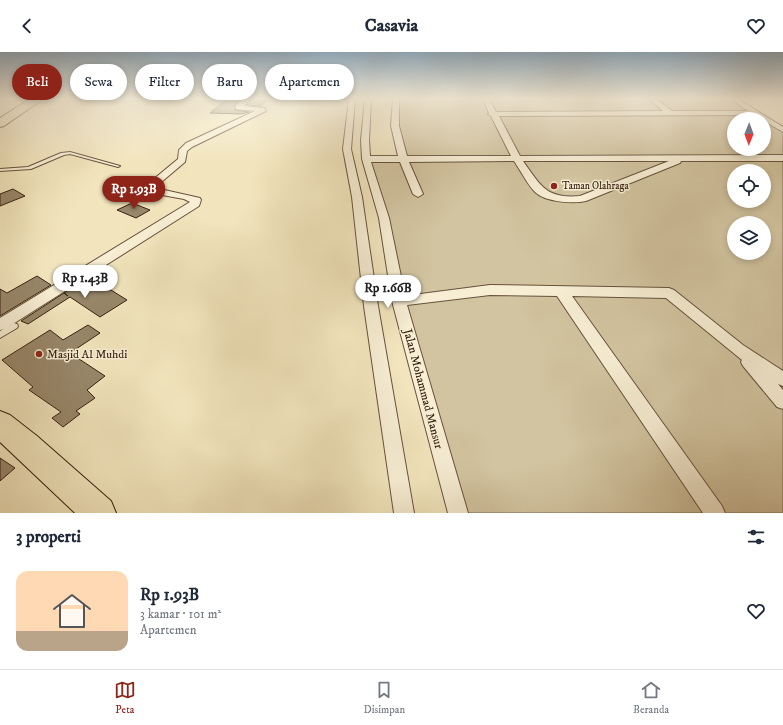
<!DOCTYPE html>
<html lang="id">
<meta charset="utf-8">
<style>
body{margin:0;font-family:"IM FELL DW Pica",serif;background:#f6f6f7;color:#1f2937;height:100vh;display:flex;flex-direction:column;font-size:15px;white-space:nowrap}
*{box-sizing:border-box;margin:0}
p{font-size:13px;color:#747a83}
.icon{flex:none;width:22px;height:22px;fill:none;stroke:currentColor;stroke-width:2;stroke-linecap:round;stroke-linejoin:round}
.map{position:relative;height:461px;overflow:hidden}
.side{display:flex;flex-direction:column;background:#fff;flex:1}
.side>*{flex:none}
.banner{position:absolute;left:12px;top:12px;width:400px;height:36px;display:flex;gap:8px}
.needle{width:26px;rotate:181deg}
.controls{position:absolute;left:727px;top:60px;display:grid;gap:8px}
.controls a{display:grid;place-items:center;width:44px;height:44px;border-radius:50%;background:#fff;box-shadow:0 2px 6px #0003;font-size:20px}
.price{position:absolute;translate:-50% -34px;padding:0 9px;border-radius:14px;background:#fff;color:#222;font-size:13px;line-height:26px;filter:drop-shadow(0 1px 2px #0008)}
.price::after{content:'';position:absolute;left:50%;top:24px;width:12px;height:9px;margin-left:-6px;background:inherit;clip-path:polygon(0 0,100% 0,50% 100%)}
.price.active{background:#8f2418;color:#fff}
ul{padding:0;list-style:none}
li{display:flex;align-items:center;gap:12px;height:100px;padding:0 16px}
li span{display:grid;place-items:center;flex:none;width:112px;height:80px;border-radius:12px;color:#555}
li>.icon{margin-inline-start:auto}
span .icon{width:48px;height:48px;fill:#fffc;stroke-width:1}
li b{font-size:17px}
h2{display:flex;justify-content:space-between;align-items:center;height:48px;padding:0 16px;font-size:17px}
.pill{padding:0 14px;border-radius:18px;background:#fff;box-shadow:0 2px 6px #0003;font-size:14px;line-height:36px}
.pill.active{background:#8f2418;color:#fff}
header{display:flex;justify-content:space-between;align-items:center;height:52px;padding:0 16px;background:#fff;font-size:18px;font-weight:700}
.dock{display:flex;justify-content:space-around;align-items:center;height:56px;border-top:1px solid #e0e1e3;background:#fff;font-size:11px;color:#747a83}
.dock a{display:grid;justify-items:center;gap:2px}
.dock .active{color:#8f2418}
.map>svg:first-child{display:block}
.green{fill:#d2c4a0;stroke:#847258;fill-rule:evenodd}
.building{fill:#98876a;stroke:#372111}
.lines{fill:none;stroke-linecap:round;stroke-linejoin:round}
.service-casing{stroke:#66523c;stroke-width:2}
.minor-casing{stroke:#66523c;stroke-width:2}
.primary-casing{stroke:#372111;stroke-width:2}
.service{fill:#f7eed4;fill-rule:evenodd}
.minor{fill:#f7eed4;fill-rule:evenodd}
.primary{fill:#f2e5bd;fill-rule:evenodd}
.poi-dot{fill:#8f2418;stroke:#f7eed4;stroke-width:1.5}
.labels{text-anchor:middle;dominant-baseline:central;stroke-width:3;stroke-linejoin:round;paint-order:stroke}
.far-poi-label{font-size:10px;fill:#372111;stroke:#f7eed4;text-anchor:start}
.poi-label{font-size:12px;fill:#372111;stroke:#f7eed4;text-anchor:start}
.street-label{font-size:12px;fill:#372111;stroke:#f7eed4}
</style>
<header><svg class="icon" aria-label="back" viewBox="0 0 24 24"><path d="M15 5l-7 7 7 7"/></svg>Casavia<svg class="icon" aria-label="heart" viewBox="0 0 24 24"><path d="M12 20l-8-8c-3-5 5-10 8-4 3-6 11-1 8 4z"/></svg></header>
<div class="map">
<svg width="783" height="461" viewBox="0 0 783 461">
<rect width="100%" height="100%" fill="#f2e5bd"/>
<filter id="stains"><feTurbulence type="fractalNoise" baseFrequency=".005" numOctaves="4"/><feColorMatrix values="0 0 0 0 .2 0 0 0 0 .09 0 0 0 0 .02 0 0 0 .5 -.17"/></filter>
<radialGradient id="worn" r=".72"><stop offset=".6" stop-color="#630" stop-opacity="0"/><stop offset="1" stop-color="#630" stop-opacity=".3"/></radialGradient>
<path class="green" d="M395 47H733L783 77V461H455L366 107H403L394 68ZM734 67H764V97H734ZM734 119H764V149H734ZM734 171H764V201H734Z"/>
<path class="building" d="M227 47H242L235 52V58L249 60 241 62 210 61Z
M252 47H251H268L261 54 247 53Z
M13 137 25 144 0 154V142Z
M132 151 150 158 136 166 117 158Z
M37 224 51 233 0 264V237L7 241Z
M90 225 127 248 100 265 70 245 28 272 21 269 64 241 68 244 64 241Z
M88 273 100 281 70 301 105 324 87 338 95 346 76 359 80 362 63 375 52 366 61 360 29 338 33 335 2 308 50 278 63 288Z
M0 406 15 416 0 429Z"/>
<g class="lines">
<g class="service-casing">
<path id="service" d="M70 100 120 114 118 115 70 102 64 103 31 117 0 119V117L28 115 61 101Z
M14 271 17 272 18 274 17 276 0 286V279Z"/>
</g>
<g class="minor-casing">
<path id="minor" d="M244 47H250L244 54 265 56 266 59 192 95 187 99 185 110 159 132 160 137 200 146 201 148 199 154 5 277 0 278V266L190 150 184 147 151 141 149 131 178 107 179 98 186 91 255 59 236 57V53Z
M349 47H355L351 97 362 145 378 254 414 461H394L364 254 352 145 343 97Z
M365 47H371L369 88 370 104H398L391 74 393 47H399V74L407 104H511L491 64 488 62 489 61 483 47H489L496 60 663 59 649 47H656L672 59H748L731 47H738L783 75V80L764 69V67H760L755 63 499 64 520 104 783 103V109H681L680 111 586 149C573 152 545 150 535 140 527 132 521 119 514 109L409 110 423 142 418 145 413 142 400 110H371L389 166 405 244 490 233 669 236 674 238 743 293 783 319V334L778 332 783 338V357L777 355 743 314 741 310 742 308 666 246 572 244 722 454 725 461H703L557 244 490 243 407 253 468 461H448L392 249 379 166 362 107 361 88ZM523 109H669L580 144C546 147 541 134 523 109Z"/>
</g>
<g class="primary-casing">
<path id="primary" d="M30 47H43L4 74 0 75V66Z
M0 359 10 363 37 384 111 449 116 461H75L0 390Z"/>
</g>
<use href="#service" class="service"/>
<use href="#minor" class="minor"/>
<use href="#primary" class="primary"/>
</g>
<linearGradient id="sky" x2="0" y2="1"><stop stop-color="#92adc0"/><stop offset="0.42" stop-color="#f9f3e1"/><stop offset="1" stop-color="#f9f3e1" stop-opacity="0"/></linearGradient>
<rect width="783" height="111" fill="url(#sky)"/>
<g class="poi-dot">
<circle cx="554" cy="134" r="4"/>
<circle cx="39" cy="302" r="4"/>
</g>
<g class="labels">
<g class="far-poi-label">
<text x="562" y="134">Taman Olahraga</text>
</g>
<g class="poi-label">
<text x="47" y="302">Masjid Al Muhdi</text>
</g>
<g class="street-label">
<text transform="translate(423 337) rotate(75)">Jalan Mohammad Mansur</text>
</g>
</g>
<rect width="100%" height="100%" filter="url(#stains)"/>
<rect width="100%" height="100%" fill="url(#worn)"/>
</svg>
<div class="controls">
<a><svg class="needle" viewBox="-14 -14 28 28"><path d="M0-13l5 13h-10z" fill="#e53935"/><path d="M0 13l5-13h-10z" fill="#747a83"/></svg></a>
<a><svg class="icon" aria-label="locate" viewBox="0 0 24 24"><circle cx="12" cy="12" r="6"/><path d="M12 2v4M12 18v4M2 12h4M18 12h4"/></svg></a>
<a><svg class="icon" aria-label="layers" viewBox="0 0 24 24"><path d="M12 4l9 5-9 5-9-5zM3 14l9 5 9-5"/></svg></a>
</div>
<b class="price active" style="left:134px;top:158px">Rp 1.93B</b>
<b class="price" style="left:85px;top:247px">Rp 1.43B</b>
<b class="price" style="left:388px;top:257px">Rp 1.66B</b>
<div class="banner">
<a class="pill active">Beli</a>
<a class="pill">Sewa</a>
<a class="pill">Filter</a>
<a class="pill">Baru</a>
<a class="pill">Apartemen</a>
</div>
</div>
<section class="side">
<h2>3 properti<svg class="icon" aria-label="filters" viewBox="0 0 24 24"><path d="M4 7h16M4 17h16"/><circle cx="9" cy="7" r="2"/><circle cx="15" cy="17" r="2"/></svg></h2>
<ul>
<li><span style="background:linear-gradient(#ffd9b3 75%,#b9a48a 0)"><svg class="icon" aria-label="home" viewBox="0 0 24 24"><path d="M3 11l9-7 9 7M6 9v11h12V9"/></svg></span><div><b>Rp 1.93B</b><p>3 kamar · 101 m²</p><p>Apartemen</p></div><svg class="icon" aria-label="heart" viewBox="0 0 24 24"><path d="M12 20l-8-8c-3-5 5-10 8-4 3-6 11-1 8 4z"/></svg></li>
</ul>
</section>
<nav class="dock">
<a class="active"><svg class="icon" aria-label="map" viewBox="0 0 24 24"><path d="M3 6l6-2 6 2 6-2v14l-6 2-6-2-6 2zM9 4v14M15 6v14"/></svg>Peta</a>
<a><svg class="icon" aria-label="saved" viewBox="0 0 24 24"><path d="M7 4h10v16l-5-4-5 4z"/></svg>Disimpan</a>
<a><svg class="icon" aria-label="home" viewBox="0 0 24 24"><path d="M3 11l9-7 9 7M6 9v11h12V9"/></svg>Beranda</a>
</nav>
